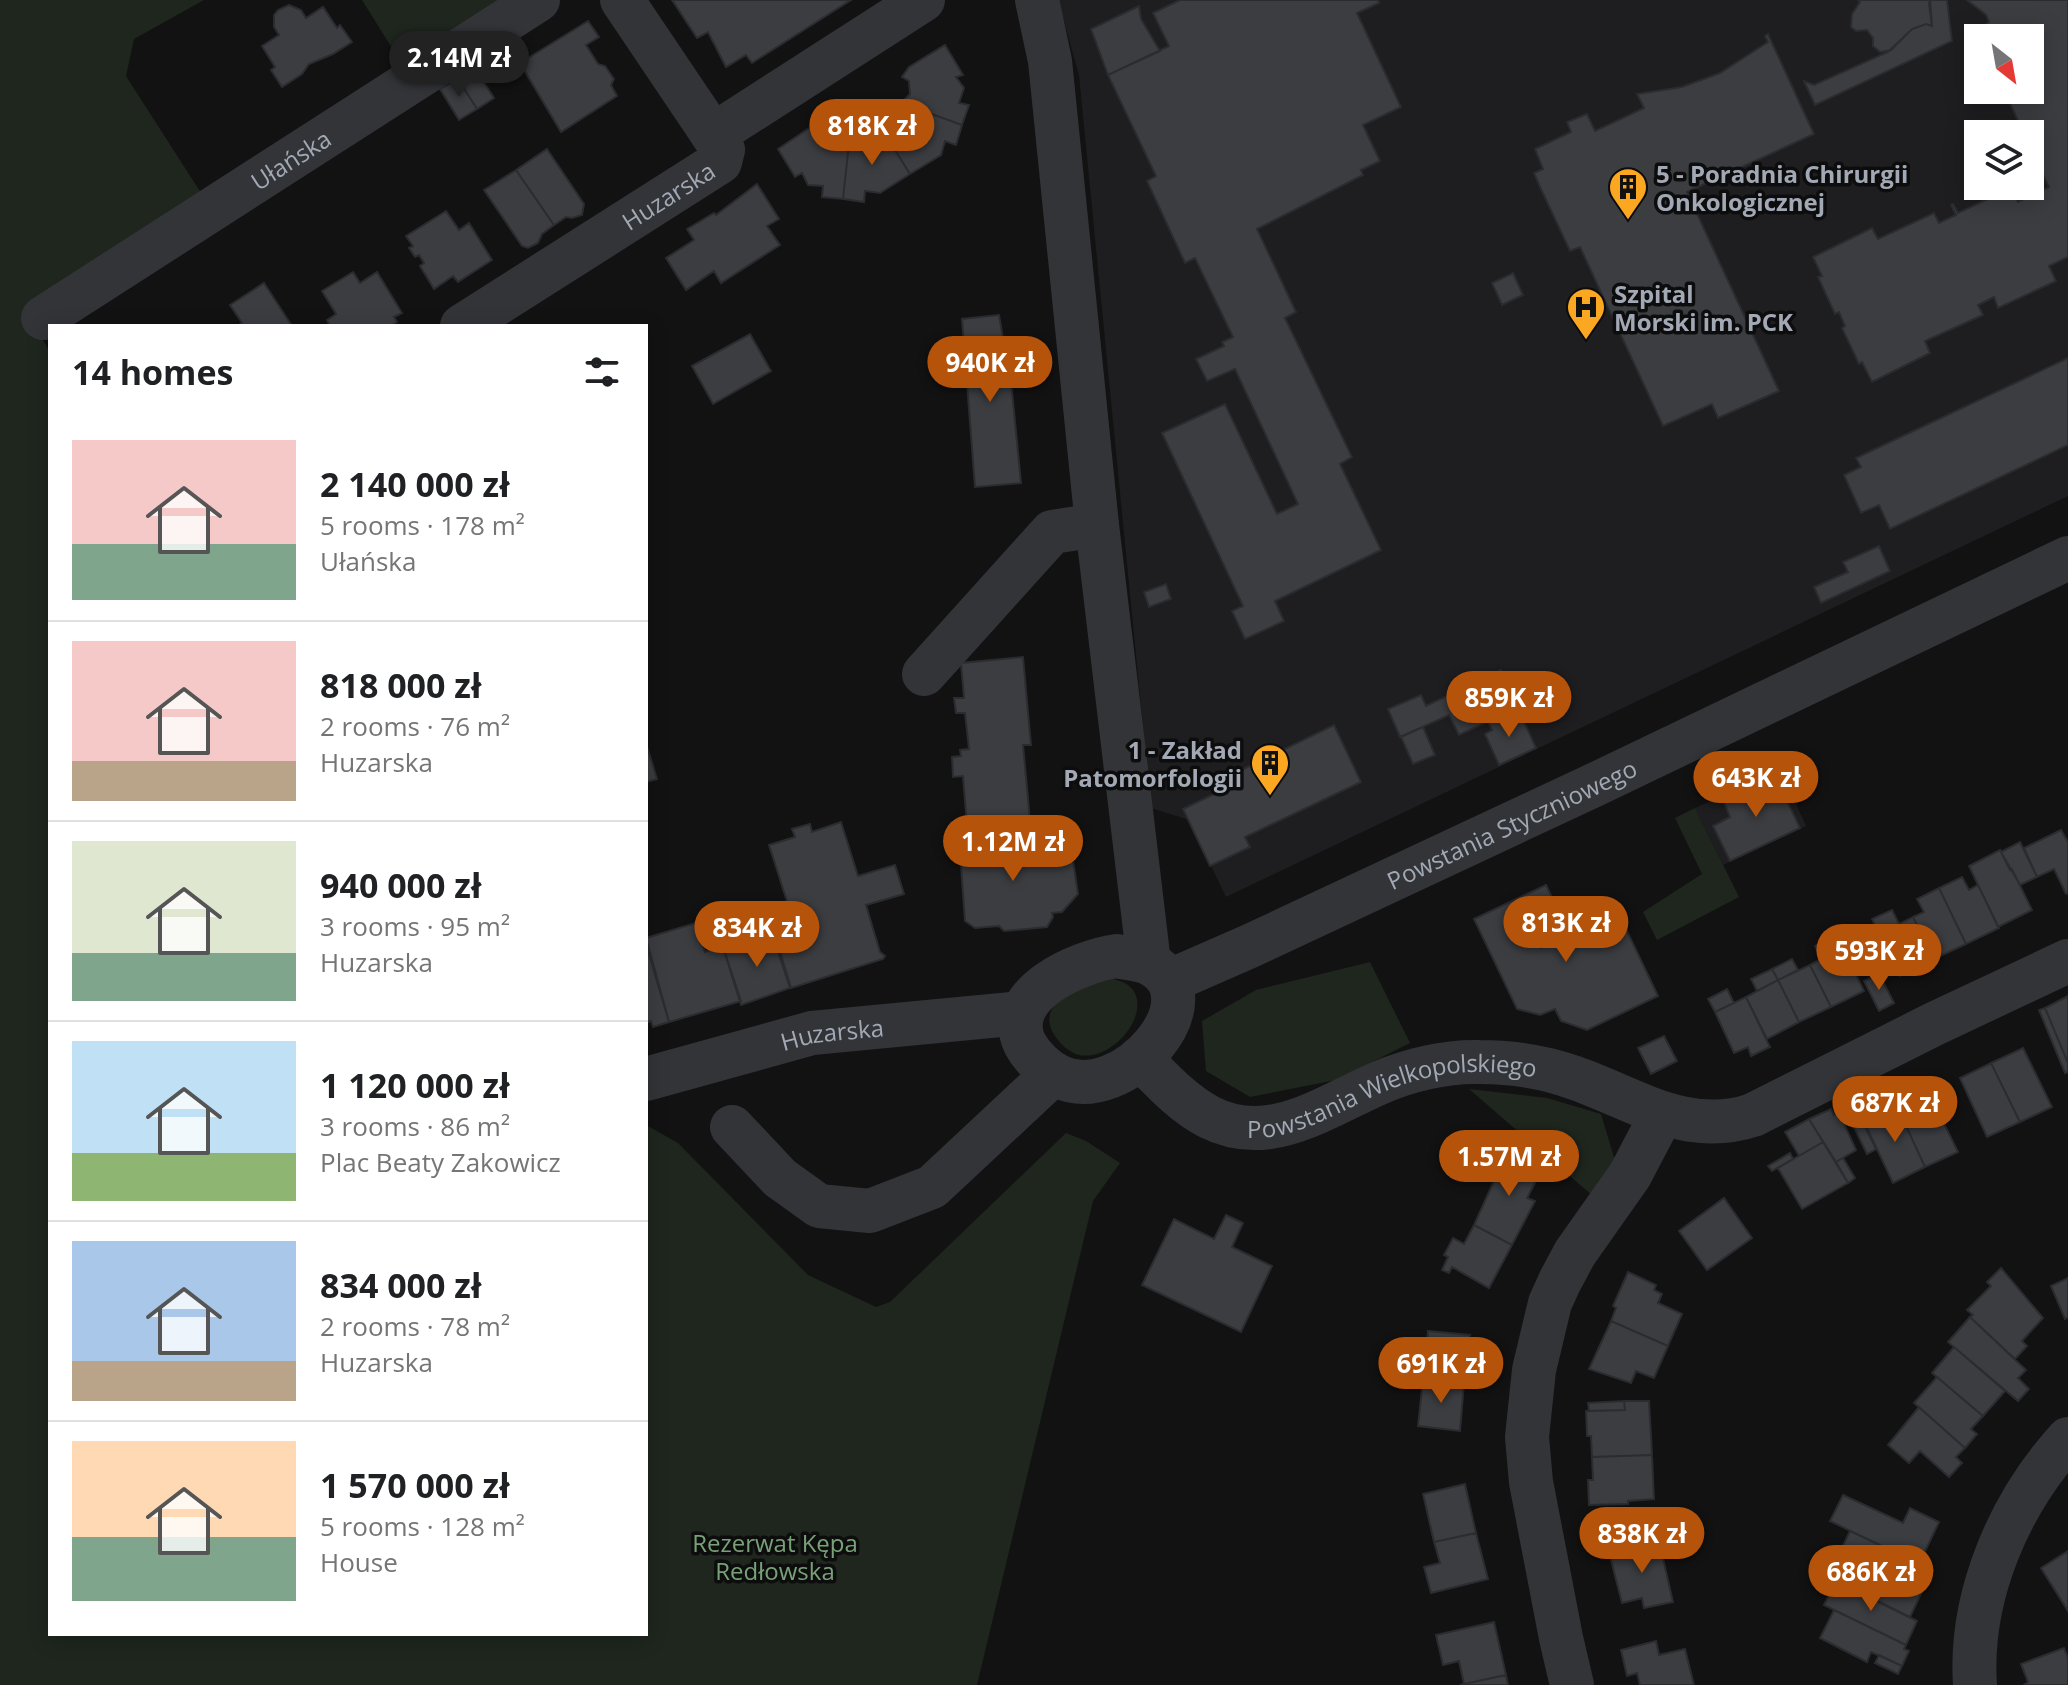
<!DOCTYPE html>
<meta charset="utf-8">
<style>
body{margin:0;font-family:"Open Sans",sans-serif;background:#f6f6f6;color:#202124;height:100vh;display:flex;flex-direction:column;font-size:30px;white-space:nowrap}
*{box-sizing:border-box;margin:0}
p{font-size:26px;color:#757577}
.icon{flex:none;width:44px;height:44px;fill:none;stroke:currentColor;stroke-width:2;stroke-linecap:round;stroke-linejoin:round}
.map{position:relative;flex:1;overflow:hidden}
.side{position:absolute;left:48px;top:324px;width:600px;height:1312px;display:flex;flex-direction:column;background:#fff;border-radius:0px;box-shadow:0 4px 20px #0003}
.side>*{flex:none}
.needle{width:52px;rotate:149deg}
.buttons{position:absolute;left:1964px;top:24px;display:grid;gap:16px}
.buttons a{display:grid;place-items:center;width:80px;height:80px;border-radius:0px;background:#fff;box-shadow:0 4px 20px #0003;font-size:40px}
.price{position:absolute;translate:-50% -68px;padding:0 18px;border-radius:28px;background:#b45309;color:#fff;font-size:26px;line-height:52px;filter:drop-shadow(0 2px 4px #0008)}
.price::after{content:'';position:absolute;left:50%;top:48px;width:24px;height:18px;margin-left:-12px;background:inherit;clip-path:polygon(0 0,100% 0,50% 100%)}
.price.active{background:#222;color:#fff}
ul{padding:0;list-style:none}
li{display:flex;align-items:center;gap:24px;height:200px;padding:0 24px}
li+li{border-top:2px solid #e0e0e0}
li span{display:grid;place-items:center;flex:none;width:224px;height:160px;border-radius:0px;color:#555}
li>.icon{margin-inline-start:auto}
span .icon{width:96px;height:96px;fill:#fffc;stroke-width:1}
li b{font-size:34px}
h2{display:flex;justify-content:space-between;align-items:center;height:96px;padding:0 24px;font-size:34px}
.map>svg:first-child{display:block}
.built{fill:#1e1e20;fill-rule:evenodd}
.green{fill:#1e261e}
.building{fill:#3b3d41;stroke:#2b2c2f;stroke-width:2}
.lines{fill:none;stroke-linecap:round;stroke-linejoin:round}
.minor{stroke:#323438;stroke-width:44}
.labels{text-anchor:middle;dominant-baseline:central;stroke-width:7;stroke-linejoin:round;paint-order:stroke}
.street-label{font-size:24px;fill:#a2a9b5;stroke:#0d0d0e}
.poi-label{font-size:24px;font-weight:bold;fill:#a2a9b5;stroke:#0d0d0e;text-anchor:start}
.park-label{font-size:24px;fill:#78a178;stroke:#0d0d0e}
</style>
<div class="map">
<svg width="2068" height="1685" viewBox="0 0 2068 1685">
<rect width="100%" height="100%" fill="#121213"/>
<path class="built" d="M1058 0H2068V496L1226 897 1189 820 1151 808 1079 75ZM1978 38H2030V90H1978ZM1978 134H2030V186H1978Z
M1781 770 1806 826 1723 865 1695 808Z"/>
<path class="green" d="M0 0H204L134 39 126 76 203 196 26 311 50 352V1634H646V1125L678 1143 808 1275 876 1307 890 1302 1066 1133 1086 1141 1120 1163 1093 1201 977 1685H0Z
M362 0H517L405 69Z
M1695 808 1739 897 1657 940 1643 912 1702 874 1675 818Z
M1370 962 1410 1043 1336 1080 1250 1097 1206 1071 1202 1021 1256 990Z
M1113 979C1167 990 1121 1063 1079 1055 1069 1052 1061 1045 1055 1036 1031 1002 1088 981 1113 979Z
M1469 1089 1547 1098 1601 1114 1616 1164 1593 1196Z"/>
<path class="building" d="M672 0H851L752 63 746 55 726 67 708 32 697 38Z
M1180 0H1378L1379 3 1357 13 1401 107 1363 125 1380 161 1361 170 1363 175 1257 229 1296 312 1285 318 1352 457 1340 464 1381 550 1275 601 1284 621 1245 639 1232 611 1243 606 1162 433 1225 404 1277 514 1298 504 1235 369 1207 381 1196 359 1224 346 1222 342 1233 337 1195 258 1185 263 1147 181 1156 176 1108 75 1169 46 1153 13Z
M1858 0H1931L1929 3 1932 26 1926 24 1912 29 1891 50 1880 52 1873 46V38L1867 30 1856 31 1851 27 1852 14 1860 2Z
M1930 0H1947L1952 41 1815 105 1804 81 1814 85 1888 52 1912 29 1926 24 1932 26Z
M1967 0H2068V257L2049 266 2056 281 1998 308 1994 297 1978 305 1983 315 1925 341 1930 353 1872 382 1862 362 1859 364 1842 328 1845 326 1839 312 1835 314 1818 277 1822 276 1813 257 1872 228 1878 239 1934 213 1939 223 1956 215 1951 205 1953 204 1958 213 2011 188 2018 202 2049 187 2030 147V134H2024L2009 101 2014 99 2009 90H2030V38H1992L1986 24 1989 22 1986 15Z
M289 5 301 10 306 18 323 7 337 28 340 25 352 42 333 54 309 64 302 74 282 87 271 70 275 67 262 46 279 35 274 27V15L278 10Z
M1139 6 1141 19 1160 51 1108 75 1091 29Z
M588 21 599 37 586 45 598 64 605 66 614 79 611 85 617 96 561 132 520 63Z
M1768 34 1814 134 1687 192 1779 391 1718 418 1712 404 1663 426 1580 247 1570 251 1540 187 1534 173 1543 169 1535 149 1571 132 1567 122 1587 114 1595 131 1644 108 1637 94 1682 87 1720 73 1768 42 1765 36Z
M945 45 963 75 956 77 964 88 959 103 969 105 962 125 901 103 910 94 909 81 902 77 909 67Z
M475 68 494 98 477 109 458 79Z
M458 79 477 109 459 120 440 89Z
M901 103 962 125 956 145 945 141 941 155 910 174 881 128 894 127 902 117 899 109Z
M826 124 827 133 838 139 845 133 850 134 843 199 822 197 823 186 808 185 802 173 795 177 778 149 814 125Z
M881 128 910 174 880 193 865 191 864 202 843 199 850 134 861 141 874 139 877 131Z
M547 149 584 204 582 215 572 218 566 217 554 225 516 170Z
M516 170 554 225 542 234 538 243 528 248 522 246 484 190Z
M757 184 779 219 767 226 780 245 721 283 714 271 686 290 666 258 694 240 687 229 714 213 716 215Z
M446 211 459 230 469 223 492 260 458 282 453 276 434 289 420 266 424 263 419 255 415 257 409 248 413 246 406 236Z
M353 272 360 283 377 272 402 313 394 317 397 322 391 326H330L327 320 336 314 322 291Z
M1513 273 1523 295 1502 305 1492 283Z
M264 283 292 326H237L242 323 230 305Z
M999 315 1012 391 1021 483 975 487 962 319Z
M750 334 771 371 713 404 692 366Z
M2068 358V445L1890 529 1879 505 1861 513 1844 475 1861 467 1856 458Z
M1879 546 1890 571 1821 603 1814 587 1848 572 1843 562Z
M1166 584 1171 599 1149 607 1144 592Z
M1023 657 1031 745H1023L1031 831 968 837 963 776 953 777 952 757 961 756 960 750 969 749 965 713H956L954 698H964L961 663Z
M1501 670 1512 695 1520 691 1527 704 1459 735 1449 715 1400 737 1388 709 1421 695 1426 706Z
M1507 714 1511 722 1522 717 1536 748 1499 765 1485 734 1492 730 1488 722Z
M1334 725 1361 782 1245 837 1250 847 1210 866 1183 809 1235 784 1231 775Z
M1423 727 1435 755 1413 764 1401 737Z
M646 743 657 779 646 782Z
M1775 775 1800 828 1730 861 1713 826 1730 817 1723 800Z
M841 822 858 876 895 865 904 894 866 905 880 952 885 956 883 959 791 988 774 932H776L779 943 798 936 769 845 795 837 792 829 810 824 812 832Z
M2061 830 2068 842V893L2066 894 2054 869 2037 877 2024 848Z
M1025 831 1028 859 1044 860 1043 857 1072 854 1078 894 1062 912 1052 913 1053 917 1047 927 1004 931 999 926 975 928 965 921 959 838Z
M2020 842 2037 877 2020 885 2001 852Z
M2000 850 2010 870 2012 869 2032 910 1998 927 1969 866Z
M1962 877 1969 890 1978 885 1999 928 1966 944 1939 888Z
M1546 885 1558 910 1530 924 1541 948 1618 912 1658 996 1587 1030 1561 1021 1555 1009 1540 1015 1517 1009 1474 919Z
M1939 888 1966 944 1934 959 1913 917 1924 912 1917 899Z
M1892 910 1899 924 1913 917 1934 959 1900 976 1872 919Z
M696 923 705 952 721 946 724 950 741 1001 669 1022 646 938Z
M1853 927 1868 959 1852 966 1864 991 1831 1007 1810 965 1821 959 1815 946Z
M772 933 790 988 741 1005 724 950Z
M646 944 669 1022 653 1027 651 1021 646 1023Z
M1792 959 1798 970 1778 980 1772 969Z
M1810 965 1831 1007 1799 1022 1778 980Z
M1772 969 1778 980 1757 991 1751 979Z
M1879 974 1894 1003 1879 1011 1864 981Z
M1778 980 1799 1022 1767 1039 1746 997Z
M1727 989 1734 1003 1715 1012 1708 999Z
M2068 996V1063L2045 1008Z
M1746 997 1770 1047 1751 1056 1748 1047 1734 1053 1715 1012Z
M2045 1008 2068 1063V1072L2065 1073 2039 1010Z
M1664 1036 1677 1061 1651 1074 1638 1048Z
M2023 1048 2052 1107 2020 1122 1991 1063Z
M1991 1063 2020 1122 1987 1137 1960 1078Z
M1912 1093 1916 1102 1930 1095 1958 1152 1925 1167 1895 1102Z
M1895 1102 1925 1167 1893 1183 1866 1126 1881 1118 1877 1110Z
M1834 1106H1836L1856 1150 1836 1162 1809 1119 1831 1109 1834 1115 1838 1113Z
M1859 1114 1876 1149 1867 1154 1850 1119Z
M1809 1119 1823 1142 1799 1156 1785 1132Z
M1823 1142 1848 1183 1802 1209 1778 1168Z
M1505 1151 1542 1170 1527 1198 1535 1201 1512 1245 1474 1225 1494 1181 1491 1179Z
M1790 1153 1793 1159 1772 1171 1768 1166Z
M1843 1158 1855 1178 1848 1183 1836 1162Z
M1724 1198 1752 1238 1707 1270 1679 1231Z
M1226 1215 1243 1223 1232 1247 1272 1266 1241 1332 1142 1285 1174 1219 1214 1239Z
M1474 1225 1512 1245 1489 1288 1452 1267 1449 1273 1442 1270 1448 1257 1444 1255 1453 1238 1464 1244Z
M2001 1268 2043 1318 2022 1341 2027 1346 2015 1359 1970 1317 1973 1315 1967 1310 1991 1286 1987 1282Z
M1628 1272 1656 1285 1654 1290 1662 1294 1658 1303 1682 1314 1668 1346 1611 1321 1616 1308 1613 1306Z
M2068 1278V1317L2065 1319 2051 1286Z
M1970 1317 2026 1370 2018 1378 2029 1389 2018 1401 1948 1342Z
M1611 1321 1668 1346 1654 1378 1636 1371 1631 1383 1589 1369Z
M1428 1331 1470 1335 1465 1384 1423 1379Z
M1954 1347 2005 1391 1983 1416 1932 1373Z
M1937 1377 1983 1416 1971 1429 1977 1434 1965 1448 1914 1403Z
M1423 1379 1464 1384 1460 1431 1418 1426Z
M1624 1401H1649L1652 1455 1592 1457 1591 1436H1587L1586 1411 1625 1410Z
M1624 1401 1625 1410 1589 1411 1588 1403Z
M1919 1407 1965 1448 1956 1457 1962 1463 1949 1477 1920 1451 1909 1463 1888 1445Z
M1652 1455 1654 1499 1628 1501V1504L1589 1505 1588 1480H1593L1592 1457Z
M1465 1484 1476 1533 1434 1542 1423 1494Z
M1843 1495 1903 1523 1910 1508 1939 1522 1919 1564 1830 1521Z
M1850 1531 1933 1570 1921 1594 1839 1554Z
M1476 1533 1488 1579 1431 1593 1424 1567 1440 1563 1434 1542Z
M1659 1541 1673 1602 1644 1608 1642 1598 1622 1603 1609 1552Z
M2068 1551V1611L2041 1568Z
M1847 1558 1921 1594 1910 1617 1836 1581Z
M1836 1581 1917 1621 1906 1645 1824 1605Z
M1834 1610 1906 1645 1904 1649 1909 1651 1902 1666 1871 1652 1867 1662 1820 1638Z
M1494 1622 1506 1675 1464 1684 1459 1661 1443 1665 1436 1635Z
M1656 1641 1659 1655 1685 1649 1694 1685H1640L1637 1673 1627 1676 1621 1650Z
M2064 1648 2068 1658V1685H2024L2028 1682 2021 1664Z
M1879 1655 1902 1666 1898 1674 1875 1663Z
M1506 1675 1508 1685H1460L1464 1684Z"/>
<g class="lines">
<g class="minor">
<path d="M1037 0 1050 61 1097 525 1149 963"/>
<path d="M713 135 923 0"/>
<path id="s1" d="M43 318 538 0"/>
<path id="s2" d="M462 326 720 162 723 150 622 0"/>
<path d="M924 674 1052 532 1097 525"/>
<path d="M1117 956C1128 959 1142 959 1152 965 1215 999 1124 1106 1060 1077 1046 1071 1032 1057 1025 1044 1001 994 1080 961 1117 956Z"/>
<path id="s3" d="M1170 981 1250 946 1592 786 2068 558"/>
<path id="s4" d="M1140 1058C1161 1079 1182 1103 1209 1117 1269 1148 1324 1107 1379 1083 1409 1070 1447 1061 1479 1062 1510 1062 1545 1067 1575 1078 1635 1099 1687 1137 1753 1115L1934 1024 2068 961"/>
<path id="s5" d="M646 1079 812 1033 1022 1013"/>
<path d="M732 1127 780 1178 819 1206 870 1211 932 1187 1053 1074"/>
<path d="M1572 1685 1561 1638 1531 1482 1527 1437 1534 1370 1550 1303 1560 1281 1575 1253 1630 1175 1662 1114"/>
<path d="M1975 1685C1969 1596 2009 1504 2068 1439"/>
</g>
</g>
<defs>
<g id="building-pin" transform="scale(2)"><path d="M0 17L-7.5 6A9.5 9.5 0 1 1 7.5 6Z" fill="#fba722" stroke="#0d0d0e"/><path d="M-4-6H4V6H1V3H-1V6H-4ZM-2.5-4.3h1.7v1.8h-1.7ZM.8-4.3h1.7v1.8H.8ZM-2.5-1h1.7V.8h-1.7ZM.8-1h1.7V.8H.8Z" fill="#111"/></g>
<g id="hospital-pin" transform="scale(2)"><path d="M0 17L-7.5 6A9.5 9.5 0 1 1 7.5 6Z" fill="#fba722" stroke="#0d0d0e"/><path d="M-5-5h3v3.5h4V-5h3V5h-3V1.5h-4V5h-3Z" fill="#111"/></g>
</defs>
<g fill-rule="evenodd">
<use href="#building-pin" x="1628" y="187"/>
<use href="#hospital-pin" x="1586" y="307"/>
<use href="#building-pin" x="1270" y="763"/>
</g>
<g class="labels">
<g class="street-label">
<text stroke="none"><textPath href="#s1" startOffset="294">Ułańska</textPath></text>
<text stroke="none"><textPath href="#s2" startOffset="244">Huzarska</textPath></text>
<text stroke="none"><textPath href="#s3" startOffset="376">Powstania Styczniowego</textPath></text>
<text stroke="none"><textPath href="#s5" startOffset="192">Huzarska</textPath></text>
<text stroke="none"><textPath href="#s4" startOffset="282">Powstania Wielkopolskiego</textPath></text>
</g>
<g class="poi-label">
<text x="1656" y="173">5 - Poradnia Chirurgii<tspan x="1656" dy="28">Onkologicznej</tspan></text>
<text x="1614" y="293">Szpital<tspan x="1614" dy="28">Morski im. PCK</tspan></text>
<text x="1242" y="749" text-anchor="end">1 - Zakład<tspan x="1242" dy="28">Patomorfologii</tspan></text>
</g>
<g class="park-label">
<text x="775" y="1542">Rezerwat Kępa<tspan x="775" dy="28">Redłowska</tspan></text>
</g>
</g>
</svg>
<div class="buttons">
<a><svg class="needle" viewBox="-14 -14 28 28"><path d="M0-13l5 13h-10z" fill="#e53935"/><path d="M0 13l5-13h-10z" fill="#757577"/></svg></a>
<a><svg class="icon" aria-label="layers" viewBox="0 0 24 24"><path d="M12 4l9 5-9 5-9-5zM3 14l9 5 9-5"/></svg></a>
</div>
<b class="price active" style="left:459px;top:99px">2.14M zł</b>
<b class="price" style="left:872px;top:167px">818K zł</b>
<b class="price" style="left:990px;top:404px">940K zł</b>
<b class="price" style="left:1509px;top:739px">859K zł</b>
<b class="price" style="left:1756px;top:819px">643K zł</b>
<b class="price" style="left:1013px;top:883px">1.12M zł</b>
<b class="price" style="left:1566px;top:964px">813K zł</b>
<b class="price" style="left:757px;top:969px">834K zł</b>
<b class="price" style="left:1879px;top:992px">593K zł</b>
<b class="price" style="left:1895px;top:1144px">687K zł</b>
<b class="price" style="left:1509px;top:1198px">1.57M zł</b>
<b class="price" style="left:1441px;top:1405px">691K zł</b>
<b class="price" style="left:1642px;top:1575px">838K zł</b>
<b class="price" style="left:1871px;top:1613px">686K zł</b>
<section class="side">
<h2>14 homes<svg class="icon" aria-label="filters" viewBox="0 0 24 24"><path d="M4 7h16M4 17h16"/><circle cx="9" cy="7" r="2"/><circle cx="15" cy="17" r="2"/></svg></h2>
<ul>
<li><span style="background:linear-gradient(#f6c9c9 65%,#7fa58c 0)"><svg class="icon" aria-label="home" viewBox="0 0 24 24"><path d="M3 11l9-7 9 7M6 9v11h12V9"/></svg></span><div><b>2 140 000 zł</b><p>5 rooms · 178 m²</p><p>Ułańska</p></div></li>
<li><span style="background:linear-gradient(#f6c9c9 75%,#b9a48a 0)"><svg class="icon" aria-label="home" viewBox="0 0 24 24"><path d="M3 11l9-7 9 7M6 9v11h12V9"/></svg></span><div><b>818 000 zł</b><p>2 rooms · 76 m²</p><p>Huzarska</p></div></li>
<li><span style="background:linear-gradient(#dfe7d0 70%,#7fa58c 0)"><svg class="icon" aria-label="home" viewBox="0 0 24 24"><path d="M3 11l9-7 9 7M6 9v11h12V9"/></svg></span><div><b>940 000 zł</b><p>3 rooms · 95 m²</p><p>Huzarska</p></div></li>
<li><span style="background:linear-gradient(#bfe0f5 70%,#8fb573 0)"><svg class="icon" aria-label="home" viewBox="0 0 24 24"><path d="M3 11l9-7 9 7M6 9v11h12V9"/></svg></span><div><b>1 120 000 zł</b><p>3 rooms · 86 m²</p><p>Plac Beaty Zakowicz</p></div></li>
<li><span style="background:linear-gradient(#a9c7e8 75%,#b9a48a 0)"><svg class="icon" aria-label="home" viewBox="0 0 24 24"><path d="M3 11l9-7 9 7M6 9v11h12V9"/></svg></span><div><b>834 000 zł</b><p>2 rooms · 78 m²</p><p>Huzarska</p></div></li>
<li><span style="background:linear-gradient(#ffd9b3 60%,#7fa58c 0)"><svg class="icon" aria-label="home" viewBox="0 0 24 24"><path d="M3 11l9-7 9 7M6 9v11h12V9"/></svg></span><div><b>1 570 000 zł</b><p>5 rooms · 128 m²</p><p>House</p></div></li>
</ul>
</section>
</div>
